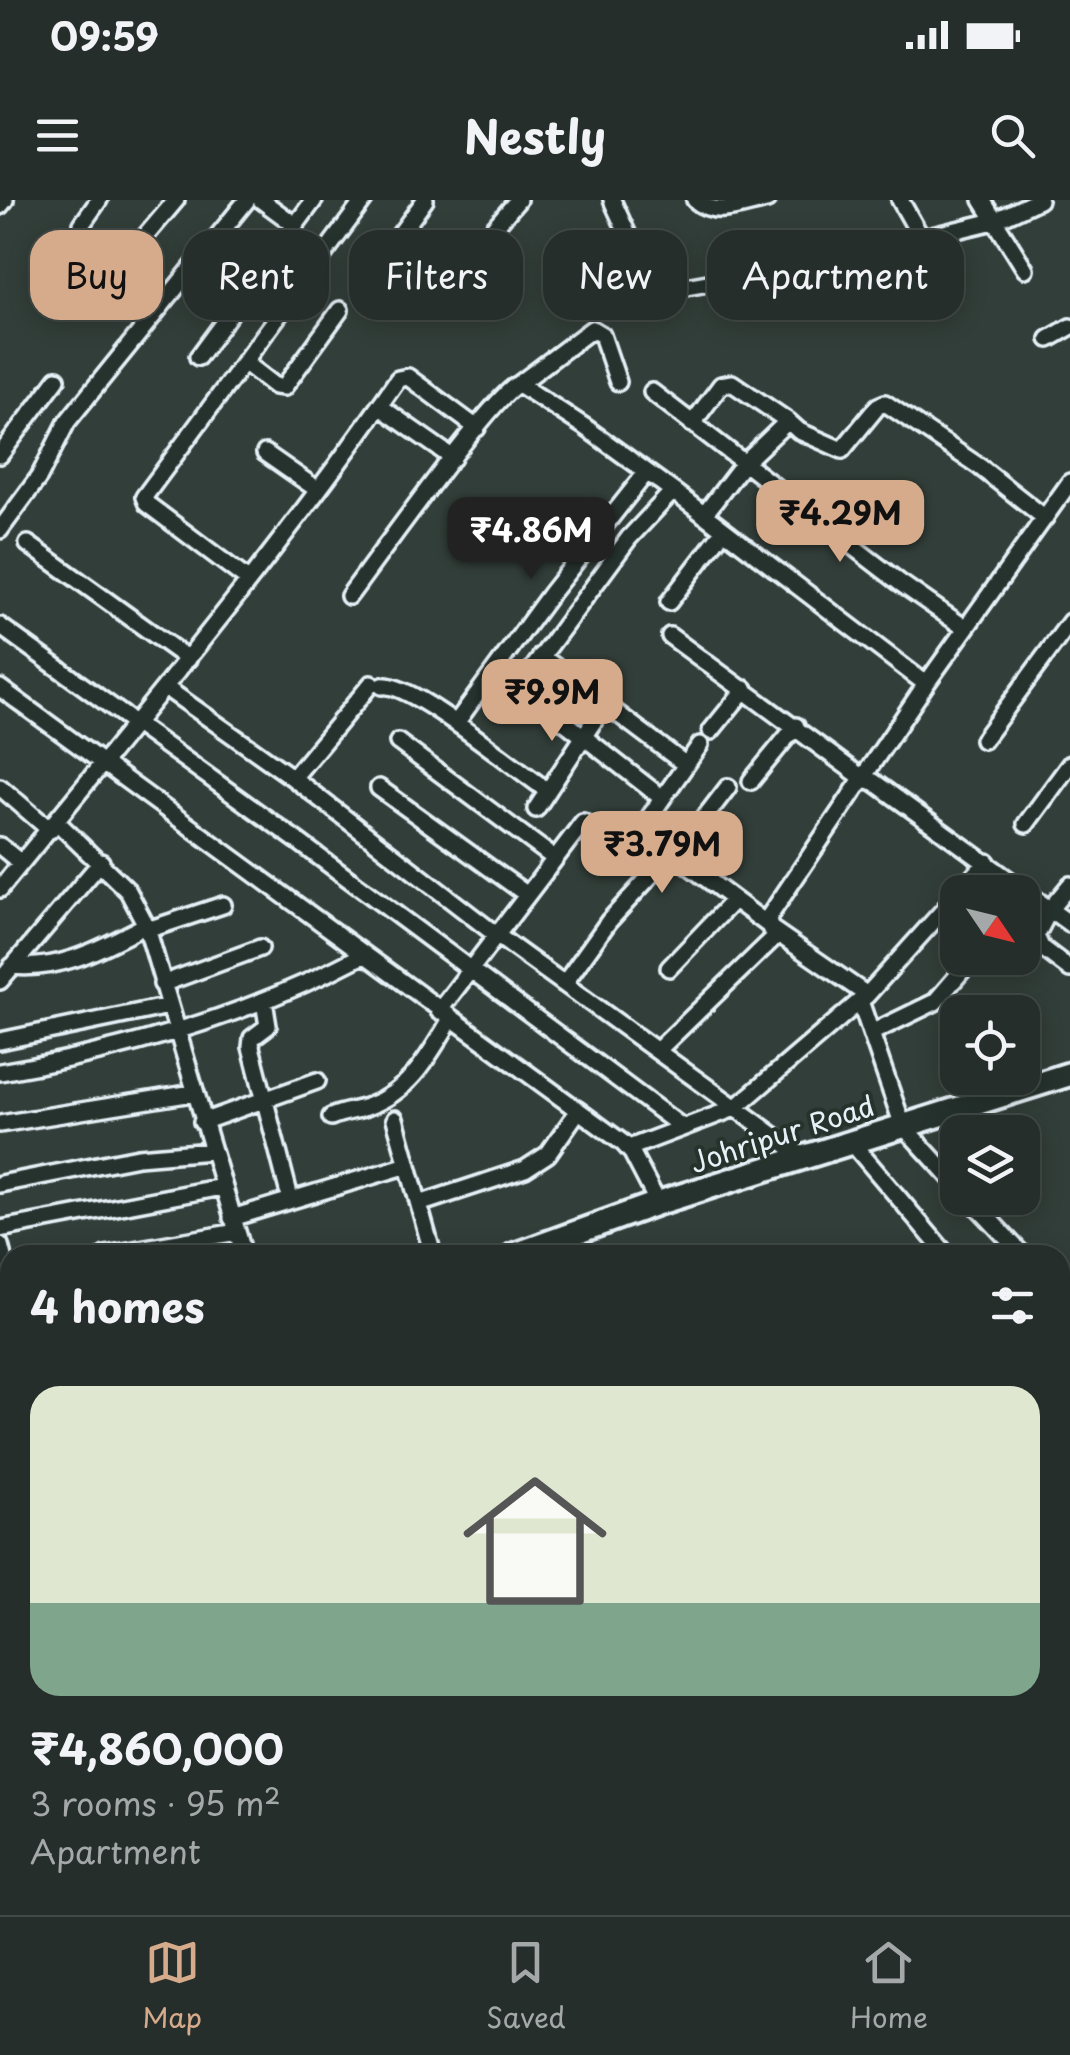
<!DOCTYPE html>
<meta charset="utf-8">
<style>
body{margin:0;font-family:"Playpen Sans",sans-serif;background:#323a37;color:#f1f3f6;height:100vh;display:flex;flex-direction:column;font-size:38px;white-space:nowrap}
*{box-sizing:border-box;margin:0}
p{font-size:32px;color:#a4a8a9}
.icon{flex:none;width:55px;height:55px;fill:none;stroke:currentColor;stroke-width:2;stroke-linecap:round;stroke-linejoin:round}
.map{position:relative;flex:1;overflow:hidden}
.side{position:absolute;left:0px;top:1045px;width:1070px;height:670px;display:flex;flex-direction:column;background:#262e2b;border-radius:30px 30px 0 0;box-shadow:0 5px 25px #0003,0 0 0 2px #424a47}
.side>*{flex:none}
.guide{position:absolute;left:30px;top:30px;width:1010px;height:90px;display:flex;gap:20px}
.needle{width:65px;rotate:125deg}
.tools{position:absolute;left:940px;top:675px;display:grid;gap:20px}
.tools a{display:grid;place-items:center;width:100px;height:100px;border-radius:20px;background:#262e2b;box-shadow:0 5px 25px #0003,0 0 0 2px #424a47;font-size:50px}
.price{position:absolute;translate:-50% -85px;padding:0 22px;border-radius:20px;background:#d6ab8b;color:#111;font-size:32px;line-height:65px;filter:drop-shadow(0 2px 5px #0008)}
.price::after{content:'';position:absolute;left:50%;top:60px;width:30px;height:22px;margin-left:-15px;background:inherit;clip-path:polygon(0 0,100% 0,50% 100%)}
.price.active{background:#222;color:#fff}
ul{padding:0;list-style:none}
li{display:grid;align-content:center;gap:20px;height:530px;padding:0 30px}
li span{display:grid;place-items:center;height:310px;border-radius:30px;color:#555}
li>.icon{margin-inline-start:auto}
span .icon{width:180px;height:180px;fill:#fffc;stroke-width:1}
li b{font-size:42px}
h2{display:flex;justify-content:space-between;align-items:center;height:120px;padding:0 30px;font-size:42px}
.pill{padding:0 35px;border-radius:30px;background:#262e2b;box-shadow:0 5px 25px #0003,0 0 0 2px #424a47;font-size:35px;line-height:90px}
.pill.active{background:#d6ab8b;color:#111}
.status{display:flex;justify-content:space-between;align-items:center;height:70px;padding:0 50px;background:#262e2b;direction:ltr}
.status svg{height:28px;fill:currentColor}
header{display:flex;justify-content:space-between;align-items:center;height:130px;padding:0 30px;background:#262e2b;font-size:45px;font-weight:700}
.menu{display:flex;justify-content:space-around;align-items:center;height:140px;border-top:2px solid #424a47;background:#262e2b;font-size:28px;color:#a4a8a9}
.menu a{display:grid;justify-items:center;gap:5px}
.menu .active{color:#d6ab8b}
.map>svg:first-child{display:block}
.built{fill:#3f4b46}
.lines{fill:none;stroke-linecap:round;stroke-linejoin:round}
.street-casing{stroke:#e8f1f8;stroke-width:22}
.secondary-casing{stroke:#e8f1f8;stroke-width:30}
.street{stroke:#26332d;stroke-width:15}
.secondary{stroke:#26332d;stroke-width:22}
.labels{text-anchor:middle;dominant-baseline:central;stroke-width:8;stroke-linejoin:round;paint-order:stroke}
.street-label{font-size:28px;fill:#e8f1f8;stroke:#26332d}
</style>
<div class="status"><b>09:59</b><svg viewBox="0 0 49 12"><path d="M0 12V9h3v3zM5 12V6h3v6zM10 12V3h3v9zM15 12V0h3v12zM26 1h20v11H26zM47 4h2v5h-2z"/></svg></div>
<header><svg class="icon" aria-label="menu" viewBox="0 0 24 24"><path d="M4 6h16M4 12h16M4 18h16"/></svg>Nestly<svg class="icon" aria-label="search" viewBox="0 0 24 24"><circle cx="10" cy="10" r="6"/><path d="M15 15l6 6"/></svg></header>
<div class="map">
<svg width="1070" height="1715" viewBox="0 0 1070 1715">
<rect width="100%" height="100%" fill="#323e39"/>
<filter id="ink" filterUnits="userSpaceOnUse"><feTurbulence type="fractalNoise" baseFrequency=".01" numOctaves="2"/><feDisplacementMap in="SourceGraphic" scale="20" xChannelSelector="R" yChannelSelector="G"/><feConvolveMatrix kernelMatrix="1 2 1 2 8 2 1 2 1" color-interpolation-filters="sRGB"/></filter>
<g filter="url(#ink)">
<path class="built" d="M1070 1212V1323L1060 1315V1226Z"/>
<g class="lines">
<g class="street-casing">
<path id="street" d="M261 0 295 25
M612 0 651 85 663 91 820 63 994 21 1039 0
M695 0C715 18 742 5 767 0
M900 0 922 39
M982 0 1025 69
M0 6 5 0
M82 24 99 0
M385 55 425 0
M457 71 518 0
M110 78 176 0
M1049 139 1070 127
M198 157 314 0
M244 162 275 186 284 187 340 110
M519 184 592 129 602 135 618 182
M652 192 899 382 965 428
M379 206 453 258
M692 224 721 185 732 183 788 221
M265 253 318 290
M0 255 57 179
M704 315 743 264 788 221 799 231 842 250 878 206 885 203 980 267 1045 318
M0 330 39 277 67 222 247 0
M28 344 188 459
M248 380 147 304 144 297 364 0
M349 396C373 364 496 191 519 184L585 227 673 291 926 484
M669 402 724 330
M0 426 299 642 682 927
M670 436 864 579 874 582 1070 724
M541 456 686 565
M382 486C411 481 518 571 548 591
M520 487 662 598
M0 488 623 943 632 953 658 1003
M166 488 293 578 495 734 805 958
M506 505 629 338 673 291
M456 523 551 393 646 273
M711 531 745 489
M983 540 1070 422
M398 542 554 658
M700 545 648 619 645 633 767 724
M293 578 371 484
M751 581 796 526
M0 587 50 630
M379 588 526 694
M536 609 605 504
M57 622 128 691 146 725 244 1055
M1026 624 1070 564
M0 646 21 663
M1070 685 1050 709 1036 736 1041 747 1070 769
M0 689C136 522 275 357 398 179L408 177 477 228
M959 692 987 662
M147 730 223 705
M12 766C63 771 101 748 146 725
M669 768 734 700
M0 781 101 662
M162 784 260 748
M564 784 609 721 653 673 675 656 728 587
M867 795 770 728 768 718 926 484 1070 282
M264 801 268 826 252 838 251 847 288 990
M860 801 903 926 958 986
M439 811 583 622
M871 833 935 802 973 758
M0 841 169 806
M657 851 778 734
M0 872C127 851 249 815 363 755
M331 917C344 911 357 911 369 906 412 890 429 855 451 819
M395 919 433 1055
M202 922 317 881
M0 924 193 893
M852 943 947 1055
M629 948 735 908 867 795 958 694
M0 984 138 957 211 951
M969 998 1023 1055
M419 1004 525 969 548 954 578 911
M232 1018 408 965
M0 1029 222 987
M0 1045 10 1084
M105 1055 237 1032
M1060 1093 1070 1102
M1060 1149 1061 1150
M0 1201 10 1215
M0 1235 10 1230
M1060 1347 1070 1354
M0 1364 10 1350
M1060 1465 1070 1450
M0 1542 10 1527
M0 1588 10 1595
M0 1632 10 1618
M1060 1680 1070 1666
M157 1705 170 1715
M627 1705 640 1715
M6 1715 13 1705
M49 1715 56 1705
M109 1715 116 1705
M194 1715 201 1705
M227 1715 235 1705
M284 1715 291 1705
M329 1715 336 1705
M381 1715 388 1705
M413 1715 421 1705
M480 1715 488 1705
M540 1715 548 1705
M594 1715 602 1705
M802 1715 809 1705
M853 1715 861 1705
M985 1715 992 1705
M1035 1715 1042 1705"/>
</g>
<g class="secondary-casing">
<path id="secondary" d="M514 1055 658 1003 1070 874
M0 1185 10 1183
M0 1417 10 1418
M0 1497 10 1498
M1060 1553 1070 1554
M1060 1623 1070 1624"/>
</g>
<use href="#street" class="street"/>
<use href="#secondary" class="secondary"/>
</g>
</g>
<g class="labels">
<g class="street-label">
<text transform="translate(782 933) rotate(-18)">Johripur Road</text>
</g>
</g>
</svg>
<div class="tools">
<a><svg class="needle" viewBox="-14 -14 28 28"><path d="M0-13l5 13h-10z" fill="#e53935"/><path d="M0 13l5-13h-10z" fill="#a4a8a9"/></svg></a>
<a><svg class="icon" aria-label="locate" viewBox="0 0 24 24"><circle cx="12" cy="12" r="6"/><path d="M12 2v4M12 18v4M2 12h4M18 12h4"/></svg></a>
<a><svg class="icon" aria-label="layers" viewBox="0 0 24 24"><path d="M12 4l9 5-9 5-9-5zM3 14l9 5 9-5"/></svg></a>
</div>
<b class="price" style="left:840px;top:365px">₹4.29M</b>
<b class="price active" style="left:531px;top:382px">₹4.86M</b>
<b class="price" style="left:552px;top:544px">₹9.9M</b>
<b class="price" style="left:662px;top:696px">₹3.79M</b>
<div class="guide">
<a class="pill active">Buy</a>
<a class="pill">Rent</a>
<a class="pill">Filters</a>
<a class="pill">New</a>
<a class="pill">Apartment</a>
</div>
<section class="side">
<h2>4 homes<svg class="icon" aria-label="filters" viewBox="0 0 24 24"><path d="M4 7h16M4 17h16"/><circle cx="9" cy="7" r="2"/><circle cx="15" cy="17" r="2"/></svg></h2>
<ul>
<li><span style="background:linear-gradient(#dfe7d0 70%,#7fa58c 0)"><svg class="icon" aria-label="home" viewBox="0 0 24 24"><path d="M3 11l9-7 9 7M6 9v11h12V9"/></svg></span><div><b>₹4,860,000</b><p>3 rooms · 95 m²</p><p>Apartment</p></div></li>
</ul>
</section>
</div>
<nav class="menu">
<a class="active"><svg class="icon" aria-label="map" viewBox="0 0 24 24"><path d="M3 6l6-2 6 2 6-2v14l-6 2-6-2-6 2zM9 4v14M15 6v14"/></svg>Map</a>
<a><svg class="icon" aria-label="saved" viewBox="0 0 24 24"><path d="M7 4h10v16l-5-4-5 4z"/></svg>Saved</a>
<a><svg class="icon" aria-label="home" viewBox="0 0 24 24"><path d="M3 11l9-7 9 7M6 9v11h12V9"/></svg>Home</a>
</nav>
